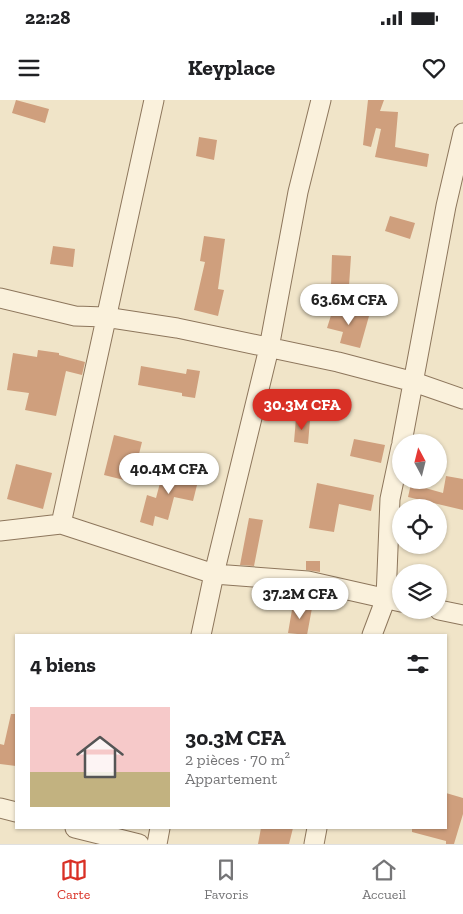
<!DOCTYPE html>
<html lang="fr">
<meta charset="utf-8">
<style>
body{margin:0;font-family:"Zilla Slab",serif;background:#f2f2f2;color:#202124;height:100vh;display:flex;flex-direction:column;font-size:19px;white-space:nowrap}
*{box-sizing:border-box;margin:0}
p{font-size:16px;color:#757577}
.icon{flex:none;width:28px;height:28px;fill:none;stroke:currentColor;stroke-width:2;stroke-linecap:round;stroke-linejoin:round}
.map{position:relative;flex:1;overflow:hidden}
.sheet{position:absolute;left:15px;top:534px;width:432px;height:195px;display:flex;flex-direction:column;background:#fff;border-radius:0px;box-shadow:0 1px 4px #0004}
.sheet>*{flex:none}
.needle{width:32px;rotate:353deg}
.fabs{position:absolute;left:392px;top:334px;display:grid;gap:10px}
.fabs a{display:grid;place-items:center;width:55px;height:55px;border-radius:50%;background:#fff;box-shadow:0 1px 4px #0004;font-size:25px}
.price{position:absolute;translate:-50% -42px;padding:0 11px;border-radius:18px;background:#fff;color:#222;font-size:16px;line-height:32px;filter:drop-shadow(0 1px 2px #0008)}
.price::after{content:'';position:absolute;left:50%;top:30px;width:15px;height:11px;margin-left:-8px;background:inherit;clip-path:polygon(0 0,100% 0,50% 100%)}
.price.on{background:#d93025;color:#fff}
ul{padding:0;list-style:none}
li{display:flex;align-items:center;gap:15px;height:125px;padding:0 15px}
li+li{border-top:1px solid #e0e0e0}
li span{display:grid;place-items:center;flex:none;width:140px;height:100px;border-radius:0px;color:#555}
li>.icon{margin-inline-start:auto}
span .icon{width:60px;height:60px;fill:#fffc;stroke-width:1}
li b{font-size:21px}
h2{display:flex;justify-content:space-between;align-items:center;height:60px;padding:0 15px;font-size:21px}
.status{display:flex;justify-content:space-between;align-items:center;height:35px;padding:0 25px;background:#fff;direction:ltr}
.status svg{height:14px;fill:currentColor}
header{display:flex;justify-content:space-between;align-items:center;height:65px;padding:0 15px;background:#fff;font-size:22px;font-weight:700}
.tab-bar{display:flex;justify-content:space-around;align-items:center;height:70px;border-top:1px solid #e0e0e0;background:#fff;font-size:14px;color:#757577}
.tab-bar a{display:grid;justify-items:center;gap:2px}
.tab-bar .on{color:#d93025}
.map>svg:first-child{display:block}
.building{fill:#cf9f7d}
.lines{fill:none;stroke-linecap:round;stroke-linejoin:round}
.street-casing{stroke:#8d765c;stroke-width:21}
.street{stroke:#faf1dc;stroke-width:19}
</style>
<div class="status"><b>22:28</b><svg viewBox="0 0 49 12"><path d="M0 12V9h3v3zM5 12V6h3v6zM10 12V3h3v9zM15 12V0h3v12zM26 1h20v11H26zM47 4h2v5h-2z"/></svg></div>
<header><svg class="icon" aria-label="menu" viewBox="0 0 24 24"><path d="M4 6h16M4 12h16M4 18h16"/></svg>Keyplace<svg class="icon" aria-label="heart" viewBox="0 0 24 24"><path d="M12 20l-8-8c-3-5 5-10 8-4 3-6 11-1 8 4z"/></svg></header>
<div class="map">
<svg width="463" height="744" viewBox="0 0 463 744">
<rect width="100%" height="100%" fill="#f0e4c8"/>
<path class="building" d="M16 0 49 9 45 23 12 13Z
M368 0H384L380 11 398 12 395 47 429 54 427 67 375 57 381 29 376 28 371 47 363 45Z
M199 37 217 40 214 60 196 56Z
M390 116 415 123 410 139 385 131Z
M204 136 225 139 218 189 224 190 218 216 194 210 205 162 200 161Z
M53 146 75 149 73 167 50 164Z
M332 155 351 156 349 186 331 185Z
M334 206 369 216 360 248 340 243 343 232 327 228Z
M38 250 59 253V255L85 262 82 275 66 271 56 316 25 310 29 293 7 290 13 253 37 257Z
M141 266 186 274 187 269 200 271 195 298 182 296V293L138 285Z
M296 318 310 320 308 344 294 342Z
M114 335 142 342 132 382 104 375Z
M354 339 385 345 381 363 350 356Z
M16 364 52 373 43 409 7 399Z
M164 368 199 377 193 401 174 397 168 420 155 416 153 426 140 422 147 395 156 398Z
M446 376 463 379V410L408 397 411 384 443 393Z
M317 383 374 395 371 411 339 404 334 432 309 428Z
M249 418 263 420 254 466 240 465Z
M306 461H320V472L306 470Z
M293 504 312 508 307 535 288 533Z
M11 614H16V666L0 664V644L4 645Z
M446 693 463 698V714L454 744H446V741L412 732V728H446Z
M261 728H293L289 744H258Z"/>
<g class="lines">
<g class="street-casing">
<path id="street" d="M0 198 75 216 105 217 177 228 338 262 414 282 463 299
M402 342 446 106 463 33
M61 424 154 0
M0 431 61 424 214 474 308 481 401 502
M439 510 463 515
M201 535 214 474 269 248 298 92 321 0
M372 535 386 498 390 399 401 347
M0 708 16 712
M75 728 139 744
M157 744 160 728
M314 744 317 728"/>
</g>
<use href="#street" class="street"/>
</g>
</svg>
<div class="fabs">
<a><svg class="needle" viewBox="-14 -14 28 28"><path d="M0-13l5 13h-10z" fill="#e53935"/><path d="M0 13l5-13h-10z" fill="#757577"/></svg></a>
<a><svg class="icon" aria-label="locate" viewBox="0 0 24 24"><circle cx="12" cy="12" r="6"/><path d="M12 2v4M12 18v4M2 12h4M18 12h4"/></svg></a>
<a><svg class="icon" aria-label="layers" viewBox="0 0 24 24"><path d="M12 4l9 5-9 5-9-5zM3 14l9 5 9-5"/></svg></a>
</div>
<b class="price" style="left:349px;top:226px">63.6M CFA</b>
<b class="price on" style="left:302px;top:331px">30.3M CFA</b>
<b class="price" style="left:169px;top:395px">40.4M CFA</b>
<b class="price" style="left:300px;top:520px">37.2M CFA</b>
<section class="sheet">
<h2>4 biens<svg class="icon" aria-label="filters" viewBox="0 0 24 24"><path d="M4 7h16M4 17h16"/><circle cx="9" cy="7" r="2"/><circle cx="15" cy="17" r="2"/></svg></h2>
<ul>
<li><span style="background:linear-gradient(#f6c9c9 65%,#c2b280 0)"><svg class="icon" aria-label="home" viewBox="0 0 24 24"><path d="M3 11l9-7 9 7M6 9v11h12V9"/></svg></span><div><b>30.3M CFA</b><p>2 pièces · 70 m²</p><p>Appartement</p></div></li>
</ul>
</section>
</div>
<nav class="tab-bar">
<a class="on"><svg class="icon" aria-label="map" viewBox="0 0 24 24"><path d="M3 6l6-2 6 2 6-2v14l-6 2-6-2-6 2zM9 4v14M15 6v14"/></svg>Carte</a>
<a><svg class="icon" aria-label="saved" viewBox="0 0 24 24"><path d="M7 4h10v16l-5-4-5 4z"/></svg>Favoris</a>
<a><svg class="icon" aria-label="home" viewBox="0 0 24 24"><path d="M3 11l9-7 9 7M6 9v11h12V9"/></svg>Accueil</a>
</nav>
